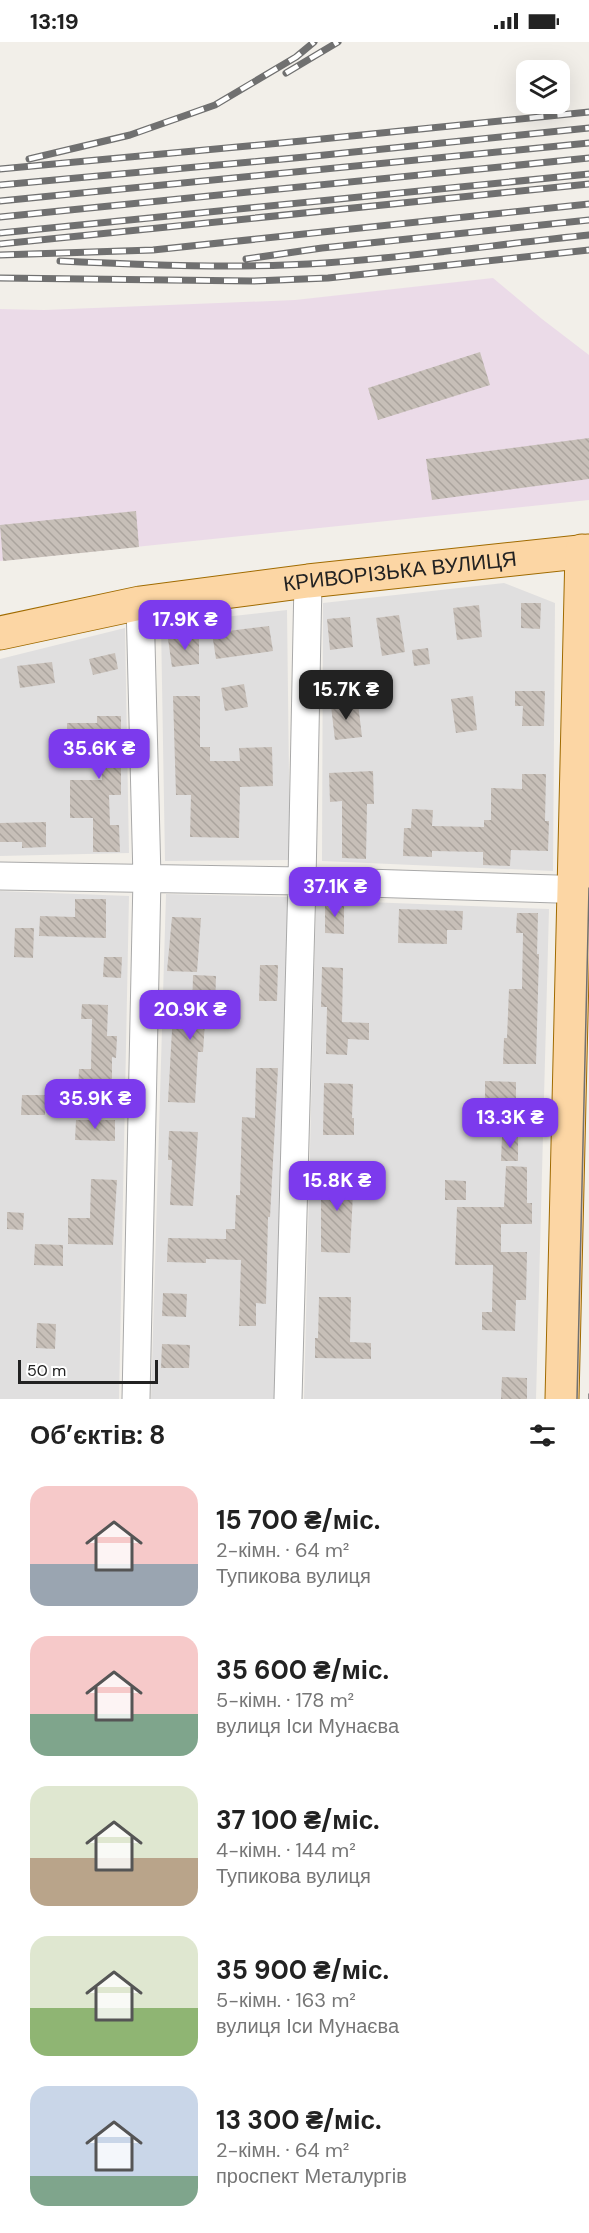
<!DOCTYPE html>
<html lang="uk">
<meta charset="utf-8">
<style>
body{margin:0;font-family:"DM Sans",sans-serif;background:#f6f6f6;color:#222;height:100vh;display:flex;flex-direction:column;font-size:22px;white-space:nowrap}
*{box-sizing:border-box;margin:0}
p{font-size:20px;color:#767676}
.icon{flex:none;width:33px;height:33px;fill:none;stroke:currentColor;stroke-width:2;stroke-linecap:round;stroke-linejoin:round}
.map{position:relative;height:1357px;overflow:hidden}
.side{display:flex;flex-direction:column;background:#fff;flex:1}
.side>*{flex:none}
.buttons{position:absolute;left:516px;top:18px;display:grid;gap:12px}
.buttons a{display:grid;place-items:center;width:54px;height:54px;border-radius:12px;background:#fff;box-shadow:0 6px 24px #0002;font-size:30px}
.scale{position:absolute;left:18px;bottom:15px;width:140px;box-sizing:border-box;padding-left:6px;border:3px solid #222;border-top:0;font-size:16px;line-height:21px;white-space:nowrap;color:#222;-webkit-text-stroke:4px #fff;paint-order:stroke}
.price{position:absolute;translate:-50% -51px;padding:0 14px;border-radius:12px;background:#7c3aed;color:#fff;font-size:20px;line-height:39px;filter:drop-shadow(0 2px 3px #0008)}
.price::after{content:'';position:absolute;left:50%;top:36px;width:18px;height:14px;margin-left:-9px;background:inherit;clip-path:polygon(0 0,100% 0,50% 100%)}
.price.current{background:#222;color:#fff}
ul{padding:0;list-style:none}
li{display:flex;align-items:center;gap:18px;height:150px;padding:0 30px}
li span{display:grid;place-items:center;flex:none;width:168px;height:120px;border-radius:18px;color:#555}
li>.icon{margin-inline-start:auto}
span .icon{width:72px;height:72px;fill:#fffc;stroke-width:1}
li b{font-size:26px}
h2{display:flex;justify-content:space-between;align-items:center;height:72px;padding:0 30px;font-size:26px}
.status{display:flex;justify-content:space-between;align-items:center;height:42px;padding:0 30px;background:#fff;direction:ltr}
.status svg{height:16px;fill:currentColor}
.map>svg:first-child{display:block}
.residential{fill:#e0dfdf}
.industrial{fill:#ebdbe8}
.building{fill:url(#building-back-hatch)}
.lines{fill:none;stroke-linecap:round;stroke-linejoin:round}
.minor-casing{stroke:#a9a9a9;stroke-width:29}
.major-casing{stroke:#a06b00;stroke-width:35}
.minor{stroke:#fff;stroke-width:27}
.major{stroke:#fcd6a4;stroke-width:33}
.tram{stroke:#707070;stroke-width:1.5}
.rail-casing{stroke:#707070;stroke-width:7}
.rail{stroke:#fff;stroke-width:4.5;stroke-dasharray:14;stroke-linecap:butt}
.labels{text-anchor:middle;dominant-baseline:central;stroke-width:5;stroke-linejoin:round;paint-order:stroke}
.street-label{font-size:21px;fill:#222;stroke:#fff}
</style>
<div class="status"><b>13:19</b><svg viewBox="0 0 49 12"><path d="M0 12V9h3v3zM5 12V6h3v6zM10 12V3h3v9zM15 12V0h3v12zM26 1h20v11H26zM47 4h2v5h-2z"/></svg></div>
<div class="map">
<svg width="589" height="1357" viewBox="0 0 589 1357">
<defs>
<pattern id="building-back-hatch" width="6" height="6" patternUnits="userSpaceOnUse" patternTransform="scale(1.5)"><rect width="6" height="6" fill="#c7bfb8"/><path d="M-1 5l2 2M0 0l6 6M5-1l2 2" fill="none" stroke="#aba49e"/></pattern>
</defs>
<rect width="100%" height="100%" fill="#f2efe9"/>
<path class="residential" d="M504 541 555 561 553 829 322 819 323 561Z
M287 568 290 818 165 819 161 582Z
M125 586 129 811 0 814V617Z
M0 849 129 854 119 1357H0Z
M166 852 291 855 274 1357H151Z
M316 858 549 867 536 1357H304Z"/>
<path class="industrial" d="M493 236 542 277 589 313V458L0 519V267L44 268 295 258Z"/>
<path class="building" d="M480 310 490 343 378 378 368 346Z
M589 396V437L432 458 426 417Z
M136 469 139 505 3 519 0 483Z
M521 561H541L540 587 521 586Z
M479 563 482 595 457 598 453 566Z
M399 573 405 610 382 614 376 576Z
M350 575 353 605 330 608 327 577Z
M269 584 273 609 216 617 212 591Z
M199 593V622L172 625 168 597Z
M428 606 430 622 414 624 412 608Z
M115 611 118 627 93 633 89 617Z
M52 620 55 641 20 646 17 624Z
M244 642 248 665 225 669 221 646Z
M515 649H545L544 684H522L523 664H515Z
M173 654H200V705H210V719H240L239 706 272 705 273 744 240 745 239 796 190 795 191 753H176Z
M473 654 477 688 456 691 451 657Z
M358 661 362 695 335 698 331 664Z
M97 674H121V753H109L110 783H119L120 810H93V776H70V738H102L101 702H67V681H97Z
M373 729 374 762H367L366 817 342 816V759L330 760 329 731Z
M522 732H546L545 779H549L548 809 511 808 510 824 483 823V810L432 809V815L403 814 404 786H411L412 767 433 768 432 784 484 785V778H491V746L522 747Z
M46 780V805L22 806V800H0V781Z
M75 857H106V896L39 894 40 874 75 875Z
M325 861 344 862V892L325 891Z
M399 867 463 869 462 888H447V902L398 901Z
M517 871H538L537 912H539L536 1022H503L504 996H507L509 947H522L523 891H516Z
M172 875 201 876 197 930 167 929Z
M15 886H34L33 916 14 915Z
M104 915H122L121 936 103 935Z
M260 923H278L277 959H259Z
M322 925 343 926 342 980 369 981V998L348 997 347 1013 326 1012 327 965H321Z
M193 933 216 934 215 966 206 965 203 1010H198L195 1061 168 1060 173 970 192 971Z
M82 962 108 963 107 994H117L116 1016 112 1015V1047L78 1046 79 1027H91L92 977H81Z
M256 1026H278L270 1175H268L266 1262 256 1261V1284H239L241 1218 206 1217V1221L167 1220 168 1196 226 1197V1187H235L236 1153H240L242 1075 255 1076Z
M485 1039 516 1040V1058L485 1057Z
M324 1041 353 1042 352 1076H354V1093H323Z
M22 1053H45V1073H21Z
M76 1078H115V1099L75 1098Z
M169 1089 198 1090 193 1164 170 1163 172 1118H168Z
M502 1095H518V1119H501Z
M506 1124 527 1125V1161H532V1182H501V1210H527L526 1258H516L515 1289 482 1288V1270H492L493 1223H455L457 1165H504Z
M321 1130 354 1131 350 1211 321 1210Z
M91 1137 117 1138 113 1203 68 1202V1176H90Z
M445 1138 466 1139V1158H445Z
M7 1170 24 1171 23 1188 7 1187Z
M35 1202 63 1203V1224L34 1223Z
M163 1251 187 1252 186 1275 162 1274Z
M319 1255H351L350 1300 371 1301V1317L315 1316V1296H318Z
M37 1281 56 1282 55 1307 36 1306Z
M162 1302 190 1303 189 1326H161Z
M502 1335 527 1336V1357H501Z"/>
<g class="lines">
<g class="minor-casing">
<path id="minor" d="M0 834 302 839 589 848
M136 1357 147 836 140 561
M288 1357 302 839 308 539"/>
</g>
<g class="major-casing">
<g id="major">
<path id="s1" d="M0 591 140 561 308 539 589 509"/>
<path d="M562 1357 582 509"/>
</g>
</g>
<use href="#minor" class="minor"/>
<use href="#major" class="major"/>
<path class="tram" d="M577 1357 589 846
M589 1357V1352"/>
<g class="rail-casing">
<path id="rail" d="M286 31 338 0
M29 117 130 93 215 63 296 15 314 0
M0 127 302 99 589 70
M0 143 305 115 589 86
M0 159 589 101
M0 175 589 116
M0 191 589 132
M0 202 589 142
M0 213 153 208 589 162
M246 217 322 206 589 178
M60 219C148 223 237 227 325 221 413 215 501 202 589 193
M0 236 253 239 328 236 589 208"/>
</g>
<use href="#rail" class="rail"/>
</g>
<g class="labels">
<g class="street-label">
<text stroke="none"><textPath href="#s1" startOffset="405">КРИВОРІЗЬКА ВУЛИЦЯ</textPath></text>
</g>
</g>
</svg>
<div class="buttons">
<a><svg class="icon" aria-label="layers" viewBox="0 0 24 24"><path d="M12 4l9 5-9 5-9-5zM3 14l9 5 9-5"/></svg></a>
</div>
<div class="scale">50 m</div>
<b class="price" style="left:185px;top:609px">17.9K ₴</b>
<b class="price current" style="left:346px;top:679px">15.7K ₴</b>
<b class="price" style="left:99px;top:738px">35.6K ₴</b>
<b class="price" style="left:335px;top:876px">37.1K ₴</b>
<b class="price" style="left:190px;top:999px">20.9K ₴</b>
<b class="price" style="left:95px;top:1088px">35.9K ₴</b>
<b class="price" style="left:510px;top:1107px">13.3K ₴</b>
<b class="price" style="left:337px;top:1170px">15.8K ₴</b>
</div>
<section class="side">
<h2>Об’єктів: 8<svg class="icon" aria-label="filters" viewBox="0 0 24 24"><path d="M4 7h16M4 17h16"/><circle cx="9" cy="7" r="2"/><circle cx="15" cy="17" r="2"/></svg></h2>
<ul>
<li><span style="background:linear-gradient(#f6c9c9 65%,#9aa5b1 0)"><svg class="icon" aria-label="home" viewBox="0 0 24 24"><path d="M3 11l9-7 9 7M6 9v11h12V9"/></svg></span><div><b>15 700 ₴/міс.</b><p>2-кімн. · 64 m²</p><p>Тупикова вулиця</p></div></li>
<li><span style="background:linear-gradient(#f6c9c9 65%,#7fa58c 0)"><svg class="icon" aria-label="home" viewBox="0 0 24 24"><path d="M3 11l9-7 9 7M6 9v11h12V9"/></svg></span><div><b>35 600 ₴/міс.</b><p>5-кімн. · 178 m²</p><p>вулиця Іси Мунаєва</p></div></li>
<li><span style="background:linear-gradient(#dfe7d0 60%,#b9a48a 0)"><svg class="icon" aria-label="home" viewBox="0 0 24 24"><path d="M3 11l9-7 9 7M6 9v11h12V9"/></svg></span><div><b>37 100 ₴/міс.</b><p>4-кімн. · 144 m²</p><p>Тупикова вулиця</p></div></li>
<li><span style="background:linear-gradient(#dfe7d0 60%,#8fb573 0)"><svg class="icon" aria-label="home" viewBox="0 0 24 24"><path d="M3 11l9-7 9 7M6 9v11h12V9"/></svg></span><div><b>35 900 ₴/міс.</b><p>5-кімн. · 163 m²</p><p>вулиця Іси Мунаєва</p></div></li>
<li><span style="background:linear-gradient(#c9d6e8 75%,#7fa58c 0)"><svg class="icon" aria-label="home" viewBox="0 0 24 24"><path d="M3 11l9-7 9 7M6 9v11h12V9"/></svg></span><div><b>13 300 ₴/міс.</b><p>2-кімн. · 64 m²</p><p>проспект Металургів</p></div></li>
</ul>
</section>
